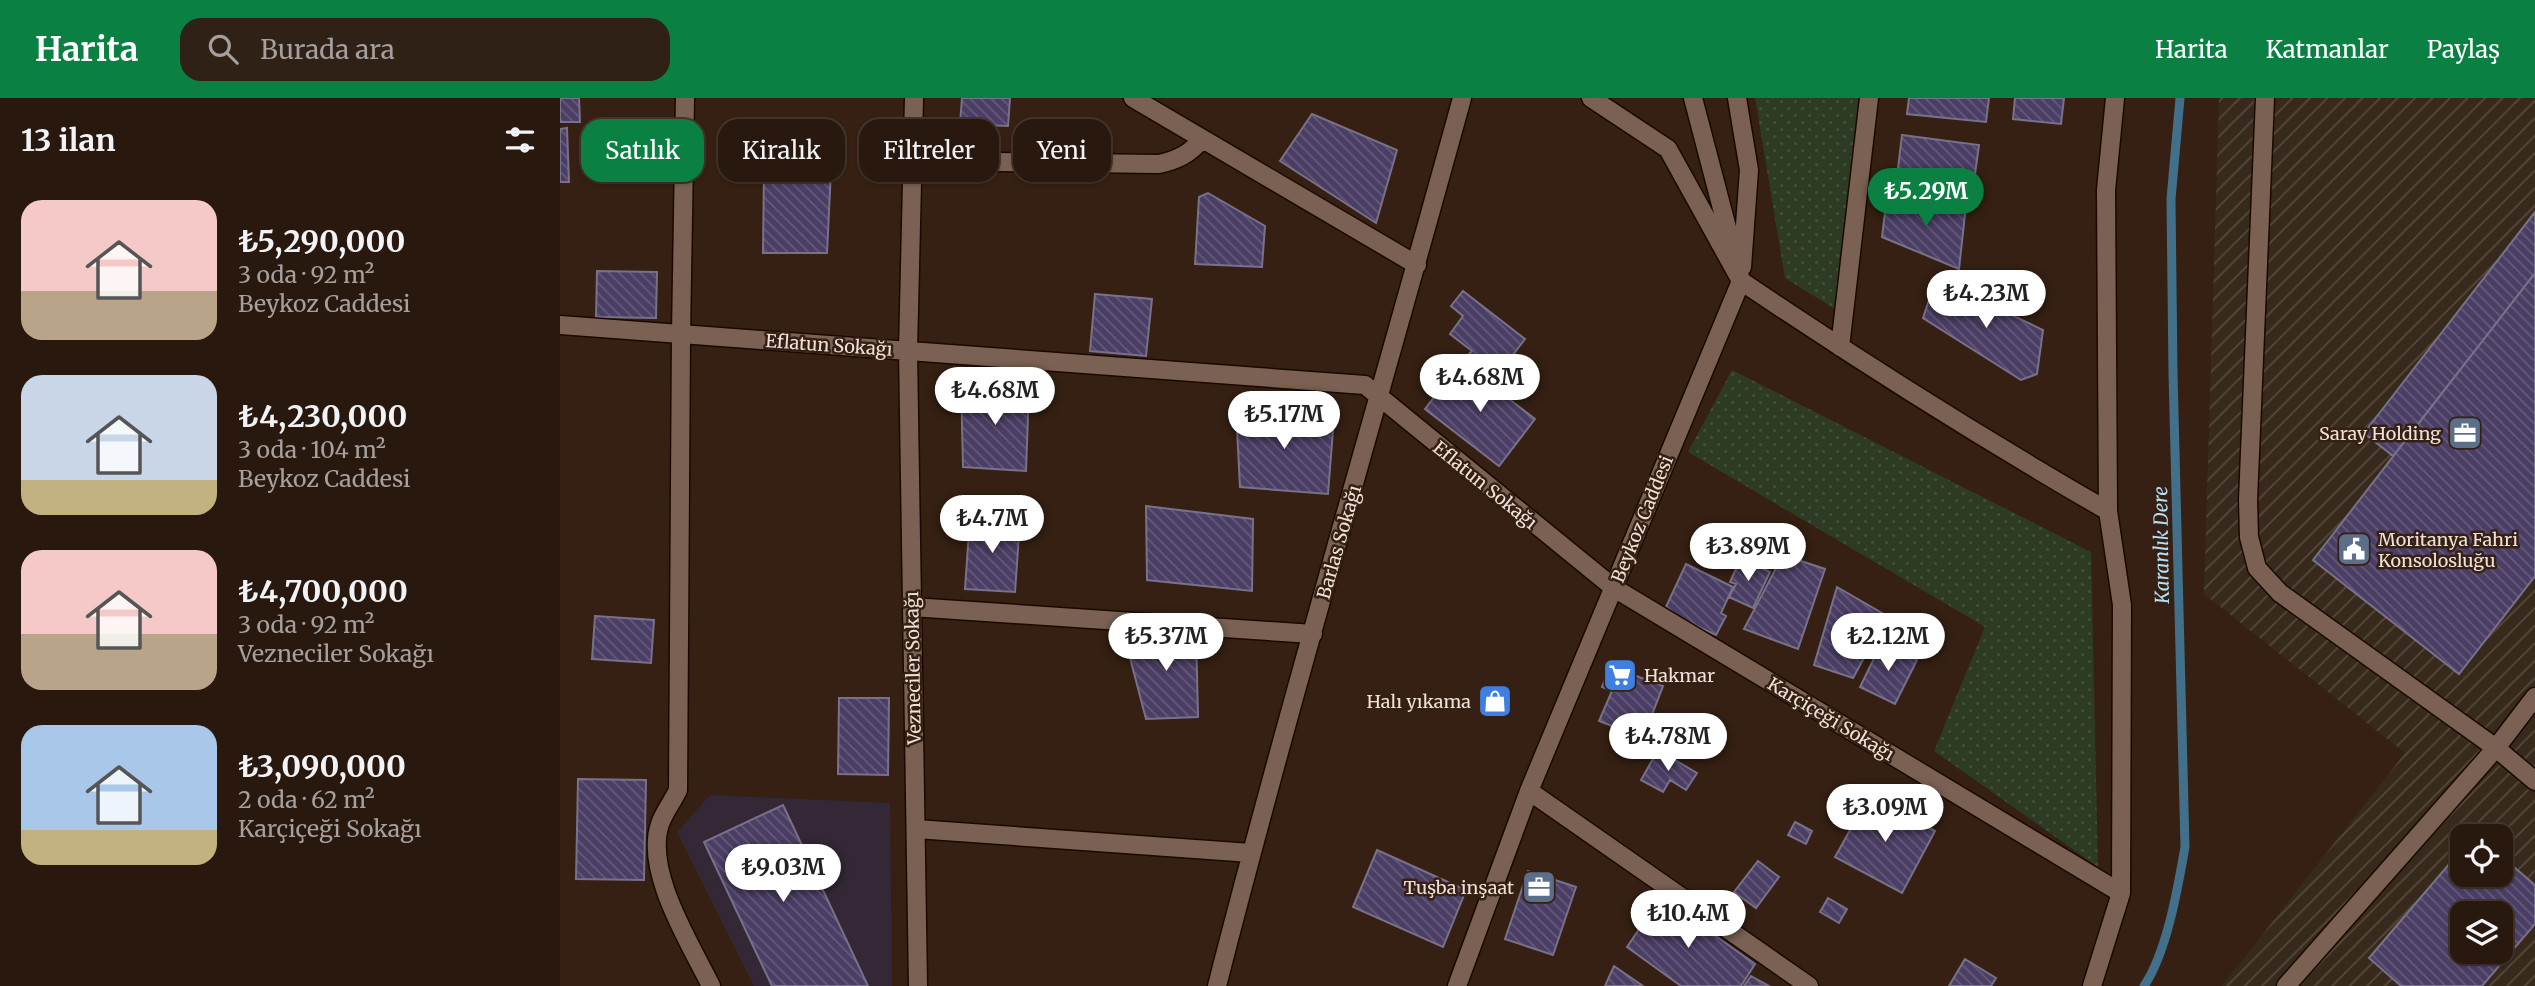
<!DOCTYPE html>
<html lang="tr">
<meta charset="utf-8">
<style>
body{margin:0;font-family:Merriweather,serif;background:#302117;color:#f1f3f6;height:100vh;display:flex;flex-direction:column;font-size:26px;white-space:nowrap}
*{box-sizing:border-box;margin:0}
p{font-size:23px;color:#a5a09e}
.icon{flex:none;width:38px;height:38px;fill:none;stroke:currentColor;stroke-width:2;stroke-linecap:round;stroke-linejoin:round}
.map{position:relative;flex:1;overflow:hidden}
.details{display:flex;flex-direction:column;background:#28180e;width:560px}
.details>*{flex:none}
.guide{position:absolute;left:21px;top:21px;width:665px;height:63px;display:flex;gap:14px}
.tools{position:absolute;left:1890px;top:726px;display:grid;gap:14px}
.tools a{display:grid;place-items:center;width:63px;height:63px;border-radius:14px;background:#28180e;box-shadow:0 2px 5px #0004,0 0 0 2px #44372e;font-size:35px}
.price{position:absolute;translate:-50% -60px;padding:0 16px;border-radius:24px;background:#fff;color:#222;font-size:23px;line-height:46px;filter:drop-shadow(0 2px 4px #0008)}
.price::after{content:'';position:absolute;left:50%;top:42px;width:21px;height:16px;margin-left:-10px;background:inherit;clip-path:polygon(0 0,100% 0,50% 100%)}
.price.selected{background:#0b8043;color:#fff}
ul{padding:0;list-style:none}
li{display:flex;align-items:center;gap:21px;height:175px;padding:0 21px}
li span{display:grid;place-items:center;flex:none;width:196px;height:140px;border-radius:21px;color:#555}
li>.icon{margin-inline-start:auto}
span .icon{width:84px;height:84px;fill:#fffc;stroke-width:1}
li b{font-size:30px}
h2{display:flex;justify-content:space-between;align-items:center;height:84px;padding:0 21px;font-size:30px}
.tag{padding:0 24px;border-radius:21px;background:#28180e;box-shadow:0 2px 5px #0004,0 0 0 2px #44372e;font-size:24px;line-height:63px}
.tag.selected{background:#0b8043;color:#fff}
header{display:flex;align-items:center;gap:42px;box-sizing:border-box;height:98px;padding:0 35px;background:#0b8043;color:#fff}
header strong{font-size:33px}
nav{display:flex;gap:38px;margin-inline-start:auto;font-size:24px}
.search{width:490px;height:63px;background:#302117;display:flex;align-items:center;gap:18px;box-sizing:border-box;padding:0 24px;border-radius:21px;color:#a5a09e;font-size:26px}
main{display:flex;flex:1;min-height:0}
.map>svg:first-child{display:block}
.industrial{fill:url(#industrial-furrows);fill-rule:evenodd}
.education{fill:#342836}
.green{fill:url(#green-dots)}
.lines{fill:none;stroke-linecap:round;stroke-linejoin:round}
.stream{stroke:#42708a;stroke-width:9}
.building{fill:url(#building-back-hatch);stroke:#78718a;stroke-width:2;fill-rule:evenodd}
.minor-casing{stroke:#1b0901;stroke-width:21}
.minor{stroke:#7a6153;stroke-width:18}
.labels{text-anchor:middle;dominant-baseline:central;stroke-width:5;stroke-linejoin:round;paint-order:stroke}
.street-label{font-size:18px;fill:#efe1d9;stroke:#352013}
.poi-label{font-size:18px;fill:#efe1d9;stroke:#352013;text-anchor:end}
.water-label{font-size:19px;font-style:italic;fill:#b6e1fb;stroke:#352013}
</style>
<header>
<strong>Harita</strong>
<div class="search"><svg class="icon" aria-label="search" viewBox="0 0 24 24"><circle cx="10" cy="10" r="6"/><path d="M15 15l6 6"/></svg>Burada ara</div>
<nav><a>Harita</a><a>Katmanlar</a><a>Paylaş</a></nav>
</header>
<main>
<section class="details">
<h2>13 ilan<svg class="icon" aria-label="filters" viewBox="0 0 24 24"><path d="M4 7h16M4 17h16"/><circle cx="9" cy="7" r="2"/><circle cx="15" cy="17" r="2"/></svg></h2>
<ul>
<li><span style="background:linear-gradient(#f6c9c9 65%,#b9a48a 0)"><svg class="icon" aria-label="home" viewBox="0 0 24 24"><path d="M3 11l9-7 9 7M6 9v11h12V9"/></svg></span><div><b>₺5,290,000</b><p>3 oda · 92 m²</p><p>Beykoz Caddesi</p></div></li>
<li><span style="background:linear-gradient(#c9d6e8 75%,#c2b280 0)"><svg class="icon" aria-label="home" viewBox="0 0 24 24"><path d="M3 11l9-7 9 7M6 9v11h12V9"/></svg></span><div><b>₺4,230,000</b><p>3 oda · 104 m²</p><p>Beykoz Caddesi</p></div></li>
<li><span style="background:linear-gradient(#f6c9c9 60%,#b9a48a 0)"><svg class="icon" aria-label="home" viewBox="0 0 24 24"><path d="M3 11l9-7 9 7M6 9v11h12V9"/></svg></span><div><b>₺4,700,000</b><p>3 oda · 92 m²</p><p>Vezneciler Sokağı</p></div></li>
<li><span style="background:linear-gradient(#a9c7e8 75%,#c2b280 0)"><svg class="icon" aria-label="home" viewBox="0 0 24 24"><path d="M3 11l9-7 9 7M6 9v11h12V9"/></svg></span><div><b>₺3,090,000</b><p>2 oda · 62 m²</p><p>Karçiçeği Sokağı</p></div></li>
</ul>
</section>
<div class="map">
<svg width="1975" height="888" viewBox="0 0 1975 888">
<defs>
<pattern id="industrial-furrows" width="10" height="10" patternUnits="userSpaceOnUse" patternTransform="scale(1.75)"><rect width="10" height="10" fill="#372a1c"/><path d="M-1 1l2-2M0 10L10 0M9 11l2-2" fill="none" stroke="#54493c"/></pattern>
<pattern id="green-dots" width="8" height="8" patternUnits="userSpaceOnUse" patternTransform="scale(1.75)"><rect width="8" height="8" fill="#2d3b25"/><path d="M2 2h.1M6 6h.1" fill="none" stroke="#424e3a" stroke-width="1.8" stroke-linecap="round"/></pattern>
<pattern id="building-back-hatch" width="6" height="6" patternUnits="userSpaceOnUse" patternTransform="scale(1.75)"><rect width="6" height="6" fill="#4b3e65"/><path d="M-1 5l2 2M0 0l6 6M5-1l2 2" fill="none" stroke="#655a7a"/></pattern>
</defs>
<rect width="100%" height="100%" fill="#352013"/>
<path class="industrial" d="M1659 0H1975V888H1662L1845 655 1644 496ZM1902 738H1941V777H1902ZM1902 816H1941V854H1902Z"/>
<path class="education" d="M150 697 330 705 332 888H194L117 734Z"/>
<path class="green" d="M1195 0H1299L1278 213 1225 180Z
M1172 272 1531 454 1538 769 1374 653 1425 529 1128 354Z"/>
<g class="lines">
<path class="stream" d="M1584 888C1607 854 1618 789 1625 749L1613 275 1611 101 1620 0"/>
</g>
<path class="building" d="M0 0H19L20 24H0Z
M402 0H450L448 28 400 26Z
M1349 0H1429L1426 24 1347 16Z
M1455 0H1504L1501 26 1453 21Z
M752 16 837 52 816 125 720 63Z
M7 30 9 84H0V31Z
M1342 37 1419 47 1411 105 1335 95Z
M204 72H271L267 155H203Z
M648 95 705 128 702 169 635 166 639 99Z
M1327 98 1406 107 1399 171 1322 139Z
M1975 114V175L1833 358 1804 335Z
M37 173 97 174 96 220 36 219Z
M1975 175V478L1899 576 1753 462Z
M1376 181 1483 232 1477 276 1461 282 1363 220Z
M903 193 965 241 940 274 927 264 923 269 908 257 912 253 890 236 903 218 891 208Z
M535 196 592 201 586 258 530 253Z
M901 264 975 321 939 368 865 311Z
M401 284 469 292 466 373 403 369Z
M676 311 774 319 768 396 680 389Z
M586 408 693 421 692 493 587 482Z
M410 419 460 423 455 494 405 491Z
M1223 457 1265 471 1238 551 1184 531Z
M1181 460 1210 474 1193 510 1169 499 1176 486 1170 484Z
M1126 466 1173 489 1161 515 1166 518 1156 537 1104 513Z
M1277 489 1327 518 1293 580 1254 567Z
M35 518 94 522 91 565 32 561Z
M636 532 638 619 586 621 564 537Z
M1322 544 1357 562 1335 606 1300 589Z
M1050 568 1103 588 1083 640 1039 623 1052 593 1042 589Z
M279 600H329L328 677 278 676Z
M1098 652 1137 675 1126 692 1110 682 1103 694 1081 682Z
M18 681 86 682 84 782 16 781Z
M1309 698 1375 733 1342 795 1275 759Z
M223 707 308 888H212L144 744Z
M1235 724 1252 733 1246 746 1228 737Z
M1902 751V777H1941V758L1975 787V826L1922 888H1841L1809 860ZM1902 816H1941V854H1902Z
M817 752 906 792 883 849 793 809Z
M1198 763 1219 779 1196 810 1174 794Z
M968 773 1016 789 993 857 945 841Z
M1101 799 1195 866 1181 888H1121L1067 849Z
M1268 800 1287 811 1279 825 1260 814Z
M1405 861 1436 880 1431 888H1389Z
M1054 868 1083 888H1045Z
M1191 878 1209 888H1184Z"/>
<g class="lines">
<g class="minor-casing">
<path id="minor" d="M125 0 121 236 118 692C113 703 104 714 100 726 84 773 130 845 151 888
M354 0 348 253 358 888
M573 0 857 167
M1133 0 1181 183C1301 264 1423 341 1548 413L1562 507 1561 795 1532 888
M1177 0 1189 72 1182 169
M1705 0 1688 402 1689 439 1697 470 1720 495 1936 650 1975 683
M353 63 599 66C617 62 630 56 642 41
M0 227 805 287 1054 490 1561 795
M1280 249 1309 0
M1548 413 1546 92 1555 0
M352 509 753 536
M969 693 1249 888
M356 731 691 755
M657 888C733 591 821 296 902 0
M897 888 969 693 1181 183 1108 51 1031 0
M1726 888 1936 650 1975 599"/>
</g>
<use href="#minor" class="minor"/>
</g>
<defs>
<g id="office-square" transform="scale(1.75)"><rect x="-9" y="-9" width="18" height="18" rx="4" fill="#5c6f8a" stroke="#352013"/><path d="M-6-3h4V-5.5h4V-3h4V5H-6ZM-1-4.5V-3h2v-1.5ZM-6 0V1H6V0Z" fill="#fff"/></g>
<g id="civic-square" transform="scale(1.75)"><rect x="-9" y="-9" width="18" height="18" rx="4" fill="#5c6f8a" stroke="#352013"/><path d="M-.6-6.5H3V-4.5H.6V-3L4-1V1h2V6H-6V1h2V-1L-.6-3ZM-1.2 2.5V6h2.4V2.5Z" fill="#fff"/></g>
<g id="supermarket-square" transform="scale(1.75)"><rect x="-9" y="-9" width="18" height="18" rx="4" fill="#3f7fe0" stroke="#352013"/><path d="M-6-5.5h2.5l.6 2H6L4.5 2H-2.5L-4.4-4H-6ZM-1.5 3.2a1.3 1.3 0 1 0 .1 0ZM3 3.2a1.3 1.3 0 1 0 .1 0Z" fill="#fff"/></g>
<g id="shop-square" transform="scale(1.75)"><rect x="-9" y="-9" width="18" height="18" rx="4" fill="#3f7fe0" stroke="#352013"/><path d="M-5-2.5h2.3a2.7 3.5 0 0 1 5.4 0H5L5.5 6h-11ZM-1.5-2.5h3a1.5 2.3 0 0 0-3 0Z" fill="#fff"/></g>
</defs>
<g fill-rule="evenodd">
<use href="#office-square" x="1905" y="335"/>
<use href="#civic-square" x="1794" y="451"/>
<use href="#supermarket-square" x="1060" y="577"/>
<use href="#shop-square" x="935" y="603"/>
<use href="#office-square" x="979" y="789"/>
</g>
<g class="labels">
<g class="street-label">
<text transform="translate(269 247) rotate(4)">Eflatun Sokağı</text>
<text transform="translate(925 387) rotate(39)">Eflatun Sokağı</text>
<text transform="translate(1082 421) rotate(-68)">Beykoz Caddesi</text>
<text transform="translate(779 444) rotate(-74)">Barlas Sokağı</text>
<text transform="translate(353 570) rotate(-91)">Vezneciler Sokağı</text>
<text transform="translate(1271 621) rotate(31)">Karçiçeği Sokağı</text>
</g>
<g class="poi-label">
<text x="1881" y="335">Saray Holding</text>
<text x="1818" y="441" text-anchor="start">Moritanya Fahri<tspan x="1818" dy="21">Konsolosluğu</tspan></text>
<text x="1084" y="577" text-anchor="start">Hakmar</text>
<text x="911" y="603">Halı yıkama</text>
<text x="954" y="789">Tuşba inşaat</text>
</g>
<g class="water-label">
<text transform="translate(1601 447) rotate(-91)">Karanlık Dere</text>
</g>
</g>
</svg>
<div class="tools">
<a><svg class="icon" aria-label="locate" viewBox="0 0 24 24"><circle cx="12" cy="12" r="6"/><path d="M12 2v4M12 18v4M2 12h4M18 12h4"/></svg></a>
<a><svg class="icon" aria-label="layers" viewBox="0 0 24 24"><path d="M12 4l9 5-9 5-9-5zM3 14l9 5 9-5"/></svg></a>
</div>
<b class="price selected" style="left:1366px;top:130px">₺5.29M</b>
<b class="price" style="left:1426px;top:232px">₺4.23M</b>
<b class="price" style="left:920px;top:316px">₺4.68M</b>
<b class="price" style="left:435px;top:329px">₺4.68M</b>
<b class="price" style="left:724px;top:353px">₺5.17M</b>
<b class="price" style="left:432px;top:457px">₺4.7M</b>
<b class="price" style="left:1188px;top:485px">₺3.89M</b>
<b class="price" style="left:606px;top:575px">₺5.37M</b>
<b class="price" style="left:1328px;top:575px">₺2.12M</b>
<b class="price" style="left:1108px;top:675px">₺4.78M</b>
<b class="price" style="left:1325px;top:746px">₺3.09M</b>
<b class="price" style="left:223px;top:806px">₺9.03M</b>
<b class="price" style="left:1128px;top:852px">₺10.4M</b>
<div class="guide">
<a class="tag selected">Satılık</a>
<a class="tag">Kiralık</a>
<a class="tag">Filtreler</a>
<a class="tag">Yeni</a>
</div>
</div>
</main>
